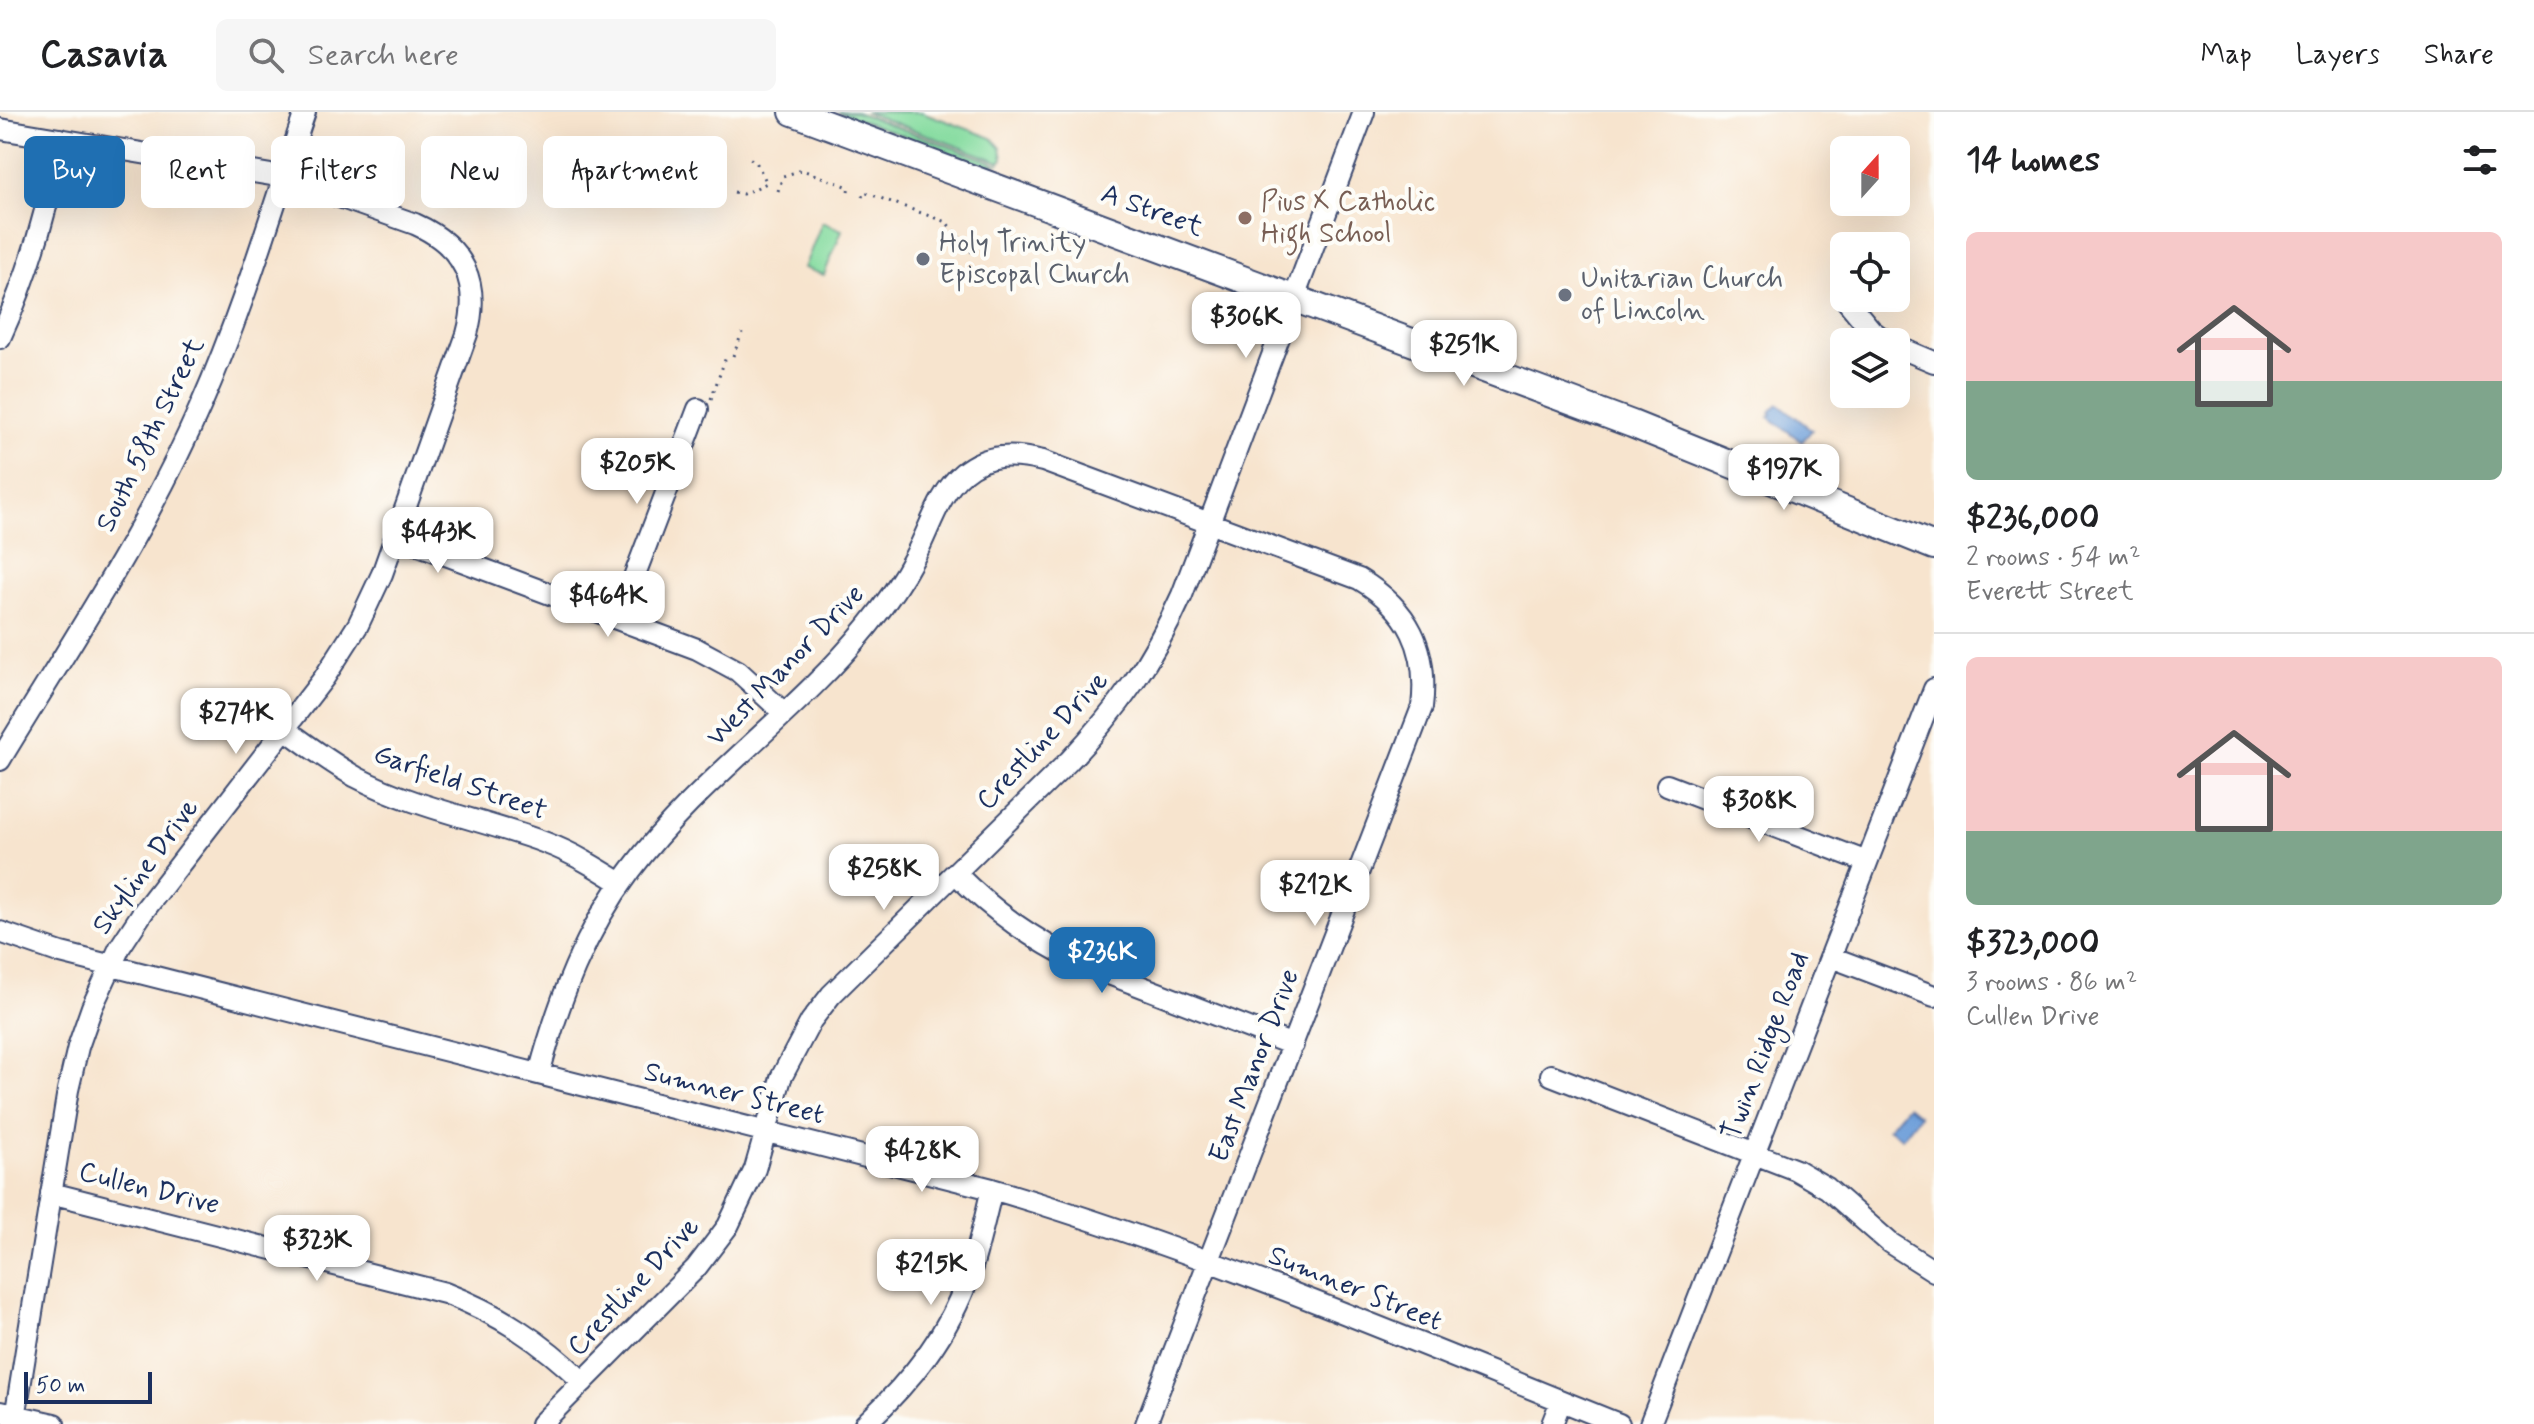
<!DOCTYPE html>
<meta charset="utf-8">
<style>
body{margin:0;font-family:Mynerve,sans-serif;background:#f6f6f6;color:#202124;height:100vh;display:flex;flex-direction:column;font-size:30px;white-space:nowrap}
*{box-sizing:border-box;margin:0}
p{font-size:26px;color:#757577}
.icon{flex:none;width:44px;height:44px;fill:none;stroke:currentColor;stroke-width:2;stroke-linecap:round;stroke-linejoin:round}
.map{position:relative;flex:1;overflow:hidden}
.details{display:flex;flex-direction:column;background:#fff;width:600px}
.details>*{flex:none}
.top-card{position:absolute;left:24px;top:24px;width:760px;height:72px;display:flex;gap:16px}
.needle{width:52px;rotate:21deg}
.fabs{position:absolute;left:1830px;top:24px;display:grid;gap:16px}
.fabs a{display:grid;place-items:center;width:80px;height:80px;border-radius:12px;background:#fff;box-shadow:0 8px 32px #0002;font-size:40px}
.scale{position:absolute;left:24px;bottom:20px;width:128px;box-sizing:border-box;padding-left:8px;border:4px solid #1b2f5e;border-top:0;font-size:22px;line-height:28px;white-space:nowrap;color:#1b2f5e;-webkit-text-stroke:6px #fdfcf7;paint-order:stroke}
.price{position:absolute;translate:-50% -68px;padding:0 18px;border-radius:16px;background:#fff;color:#222;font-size:26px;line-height:52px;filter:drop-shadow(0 2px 4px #0008)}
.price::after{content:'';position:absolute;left:50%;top:48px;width:24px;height:18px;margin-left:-12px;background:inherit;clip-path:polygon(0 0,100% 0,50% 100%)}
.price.active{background:#1f6fb2;color:#fff}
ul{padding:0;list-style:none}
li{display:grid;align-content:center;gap:16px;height:424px;padding:0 32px}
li+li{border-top:2px solid #e0e0e0}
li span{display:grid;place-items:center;height:248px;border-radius:12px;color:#555}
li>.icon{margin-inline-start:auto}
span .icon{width:144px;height:144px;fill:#fffc;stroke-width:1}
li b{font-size:34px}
h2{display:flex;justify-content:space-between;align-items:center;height:96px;padding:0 32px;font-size:34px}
.tag{padding:0 28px;border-radius:12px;background:#fff;box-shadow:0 8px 32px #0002;font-size:28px;line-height:72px}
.tag.active{background:#1f6fb2;color:#fff}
header{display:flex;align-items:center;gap:48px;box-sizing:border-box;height:112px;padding:0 40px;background:#fff;border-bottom:2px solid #e0e0e0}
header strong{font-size:38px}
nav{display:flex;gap:44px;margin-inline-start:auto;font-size:28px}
.search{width:560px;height:72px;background:#f6f6f6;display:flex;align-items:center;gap:20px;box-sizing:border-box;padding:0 28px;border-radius:12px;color:#757577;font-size:30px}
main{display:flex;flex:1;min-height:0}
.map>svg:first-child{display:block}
.green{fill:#84db9f;stroke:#50857e;stroke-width:2}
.water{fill:#6e9fd9;stroke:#44679c;stroke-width:2}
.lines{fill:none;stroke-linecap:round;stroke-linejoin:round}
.minor-casing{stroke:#3c4a6f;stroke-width:24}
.major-casing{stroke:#3c4a6f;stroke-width:30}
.path{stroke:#3c4a6f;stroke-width:3;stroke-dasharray:2 6;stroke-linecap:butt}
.minor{stroke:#fff;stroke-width:20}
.major{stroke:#fff;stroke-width:26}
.education-dot{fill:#8d6e63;stroke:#fdfcf7;stroke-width:3}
.worship-dot{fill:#6b7280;stroke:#fdfcf7;stroke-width:3}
.labels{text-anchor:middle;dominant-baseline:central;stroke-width:8;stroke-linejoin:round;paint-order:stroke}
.education-label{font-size:28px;fill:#785e54;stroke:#fdfcf7;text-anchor:start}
.street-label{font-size:28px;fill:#1b2f5e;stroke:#fdfcf7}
.worship-label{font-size:28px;fill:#5b616d;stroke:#fdfcf7;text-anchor:start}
</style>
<header>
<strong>Casavia</strong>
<div class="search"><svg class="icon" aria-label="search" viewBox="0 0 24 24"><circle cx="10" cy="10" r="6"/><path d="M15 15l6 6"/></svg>Search here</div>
<nav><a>Map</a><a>Layers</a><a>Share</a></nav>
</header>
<main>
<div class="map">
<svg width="1934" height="1312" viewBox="0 0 1934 1312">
<rect width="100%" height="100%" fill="#fdfcf7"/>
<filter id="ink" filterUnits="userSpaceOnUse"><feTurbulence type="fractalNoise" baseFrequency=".0125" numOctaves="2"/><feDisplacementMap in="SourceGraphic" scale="16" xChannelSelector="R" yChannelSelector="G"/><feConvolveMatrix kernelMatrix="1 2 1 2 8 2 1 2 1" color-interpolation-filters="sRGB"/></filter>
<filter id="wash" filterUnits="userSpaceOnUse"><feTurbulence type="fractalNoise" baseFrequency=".006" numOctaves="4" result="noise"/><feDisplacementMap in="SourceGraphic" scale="32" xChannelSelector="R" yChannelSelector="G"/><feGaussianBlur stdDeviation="1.8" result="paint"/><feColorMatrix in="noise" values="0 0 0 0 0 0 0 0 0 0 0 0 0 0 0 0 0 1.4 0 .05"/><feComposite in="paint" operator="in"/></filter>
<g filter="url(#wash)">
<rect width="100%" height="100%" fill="#f7e4ce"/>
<path class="green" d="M838 0H856L997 52 987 54Z
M865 0H922L992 26 1001 36 1003 47 1000 50Z
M822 110 842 118 824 163 804 156Z"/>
<path class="water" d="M1779 292 1812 318 1802 330 1769 305 1772 302 1770 300Z
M1907 994 1919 1004 1902 1026 1888 1016Z"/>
</g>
<g filter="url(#ink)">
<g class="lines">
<g class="minor-casing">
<path id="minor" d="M0 17 283 65 415 112C464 134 481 171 467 222L382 462 358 513 324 566 143 800 120 835 92 895 78 935 68 978 14 1312
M1847 189 1871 218 1887 230
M0 226C30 161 48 97 61 27
M1896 234 1934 250
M395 424 697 537 738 559 784 601
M618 507 698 297
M285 617C308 634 331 651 356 665 415 696 484 708 546 731 573 741 597 756 621 771
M0 648C70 532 147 418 201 293 243 198 272 98 305 0
M1667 673 1867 750
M955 761C995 801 1032 827 1083 852L1293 933
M0 820 61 841 992 1077C1206 1140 1412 1229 1619 1312
M1831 845 1934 884
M539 962C559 888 584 820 631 758 698 668 796 603 867 515 885 493 902 469 915 444 930 417 938 382 963 361 987 341 1014 342 1043 349L1359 467C1409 497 1429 537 1422 595L1146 1312
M1551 963 1796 1058 1827 1076 1890 1131 1934 1159
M51 1081 445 1181C499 1202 541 1229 583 1270
M0 1300 54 1312
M541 1312 696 1156 728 1114 755 1057 781 966 811 909 831 883 1069 649C1119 596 1152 550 1182 483L1364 0
M865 1312C912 1268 949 1222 970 1161 979 1134 985 1105 992 1077
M1552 1312 1561 1289
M1650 1312 1934 577"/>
</g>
<g class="major-casing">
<path id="major" d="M793 0 1632 312 1934 434"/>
</g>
<path class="path" d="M778 79 783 64 802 58 849 75 848 79
M734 80 743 82 767 71 756 50 747 45
M674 84 697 93
M862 85 864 80 946 110 959 125 957 130 972 138 971 144
M733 244 742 221
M711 287 727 242"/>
<use href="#minor" class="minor"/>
<use href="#major" class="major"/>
</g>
</g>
<circle class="education-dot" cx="1245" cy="106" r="8"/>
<g class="worship-dot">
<circle cx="923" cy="147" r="8"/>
<circle cx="1565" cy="183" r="8"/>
</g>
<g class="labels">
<g class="education-label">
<text x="1261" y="90">Pius X Catholic<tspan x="1261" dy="32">High School</tspan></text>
</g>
<g class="street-label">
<text transform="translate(1152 99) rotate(20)">A Street</text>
<text transform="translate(151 323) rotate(-64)">South 58th Street</text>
<text transform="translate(786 554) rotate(-46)">West Manor Drive</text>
<text transform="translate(1043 629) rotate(-47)">Crestline Drive</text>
<text transform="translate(460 671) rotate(19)">Garfield Street</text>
<text transform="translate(146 755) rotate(-54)">Skyline Drive</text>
<text transform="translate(1766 934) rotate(-69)">Twin Ridge Road</text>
<text transform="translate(1255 954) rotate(-69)">East Manor Drive</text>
<text transform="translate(734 982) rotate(14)">Sumner Street</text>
<text transform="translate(149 1077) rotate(14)">Cullen Drive</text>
<text transform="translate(634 1175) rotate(-47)">Crestline Drive</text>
<text transform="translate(1355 1177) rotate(22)">Sumner Street</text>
</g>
<g class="worship-label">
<text x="939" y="131">Holy Trinity<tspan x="939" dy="32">Episcopal Church</tspan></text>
<text x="1581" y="167">Unitarian Church<tspan x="1581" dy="32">of Lincoln</tspan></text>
</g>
</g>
</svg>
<div class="fabs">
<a><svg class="needle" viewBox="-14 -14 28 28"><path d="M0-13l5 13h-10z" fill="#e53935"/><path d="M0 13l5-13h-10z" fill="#757577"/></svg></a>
<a><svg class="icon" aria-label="locate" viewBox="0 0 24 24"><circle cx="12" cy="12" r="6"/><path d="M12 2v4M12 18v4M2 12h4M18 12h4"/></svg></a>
<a><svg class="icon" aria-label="layers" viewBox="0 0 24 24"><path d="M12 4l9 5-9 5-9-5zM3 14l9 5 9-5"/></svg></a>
</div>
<div class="scale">50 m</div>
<b class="price" style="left:1246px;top:248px">$306K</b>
<b class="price" style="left:1464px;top:276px">$251K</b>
<b class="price" style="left:637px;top:394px">$205K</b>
<b class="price" style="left:1784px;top:400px">$197K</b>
<b class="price" style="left:438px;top:463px">$443K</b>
<b class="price" style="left:608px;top:527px">$464K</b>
<b class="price" style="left:236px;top:644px">$274K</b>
<b class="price" style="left:1759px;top:732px">$308K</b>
<b class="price" style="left:884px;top:800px">$258K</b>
<b class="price" style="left:1315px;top:816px">$212K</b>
<b class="price active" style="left:1102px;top:883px">$236K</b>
<b class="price" style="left:922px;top:1082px">$428K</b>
<b class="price" style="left:317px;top:1171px">$323K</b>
<b class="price" style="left:931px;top:1195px">$215K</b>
<div class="top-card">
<a class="tag active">Buy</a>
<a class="tag">Rent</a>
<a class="tag">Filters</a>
<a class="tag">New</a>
<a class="tag">Apartment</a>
</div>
</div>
<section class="details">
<h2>14 homes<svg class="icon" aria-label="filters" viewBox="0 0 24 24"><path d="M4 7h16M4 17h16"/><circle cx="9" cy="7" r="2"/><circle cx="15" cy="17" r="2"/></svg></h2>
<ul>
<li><span style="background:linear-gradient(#f6c9c9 60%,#7fa58c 0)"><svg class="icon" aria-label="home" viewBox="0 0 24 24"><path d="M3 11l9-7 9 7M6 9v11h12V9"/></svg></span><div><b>$236,000</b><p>2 rooms · 54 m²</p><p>Everett Street</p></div></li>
<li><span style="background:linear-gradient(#f6c9c9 70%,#7fa58c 0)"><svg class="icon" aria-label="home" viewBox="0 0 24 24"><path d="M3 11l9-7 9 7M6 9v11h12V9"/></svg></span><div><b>$323,000</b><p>3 rooms · 86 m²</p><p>Cullen Drive</p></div></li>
</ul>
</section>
</main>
